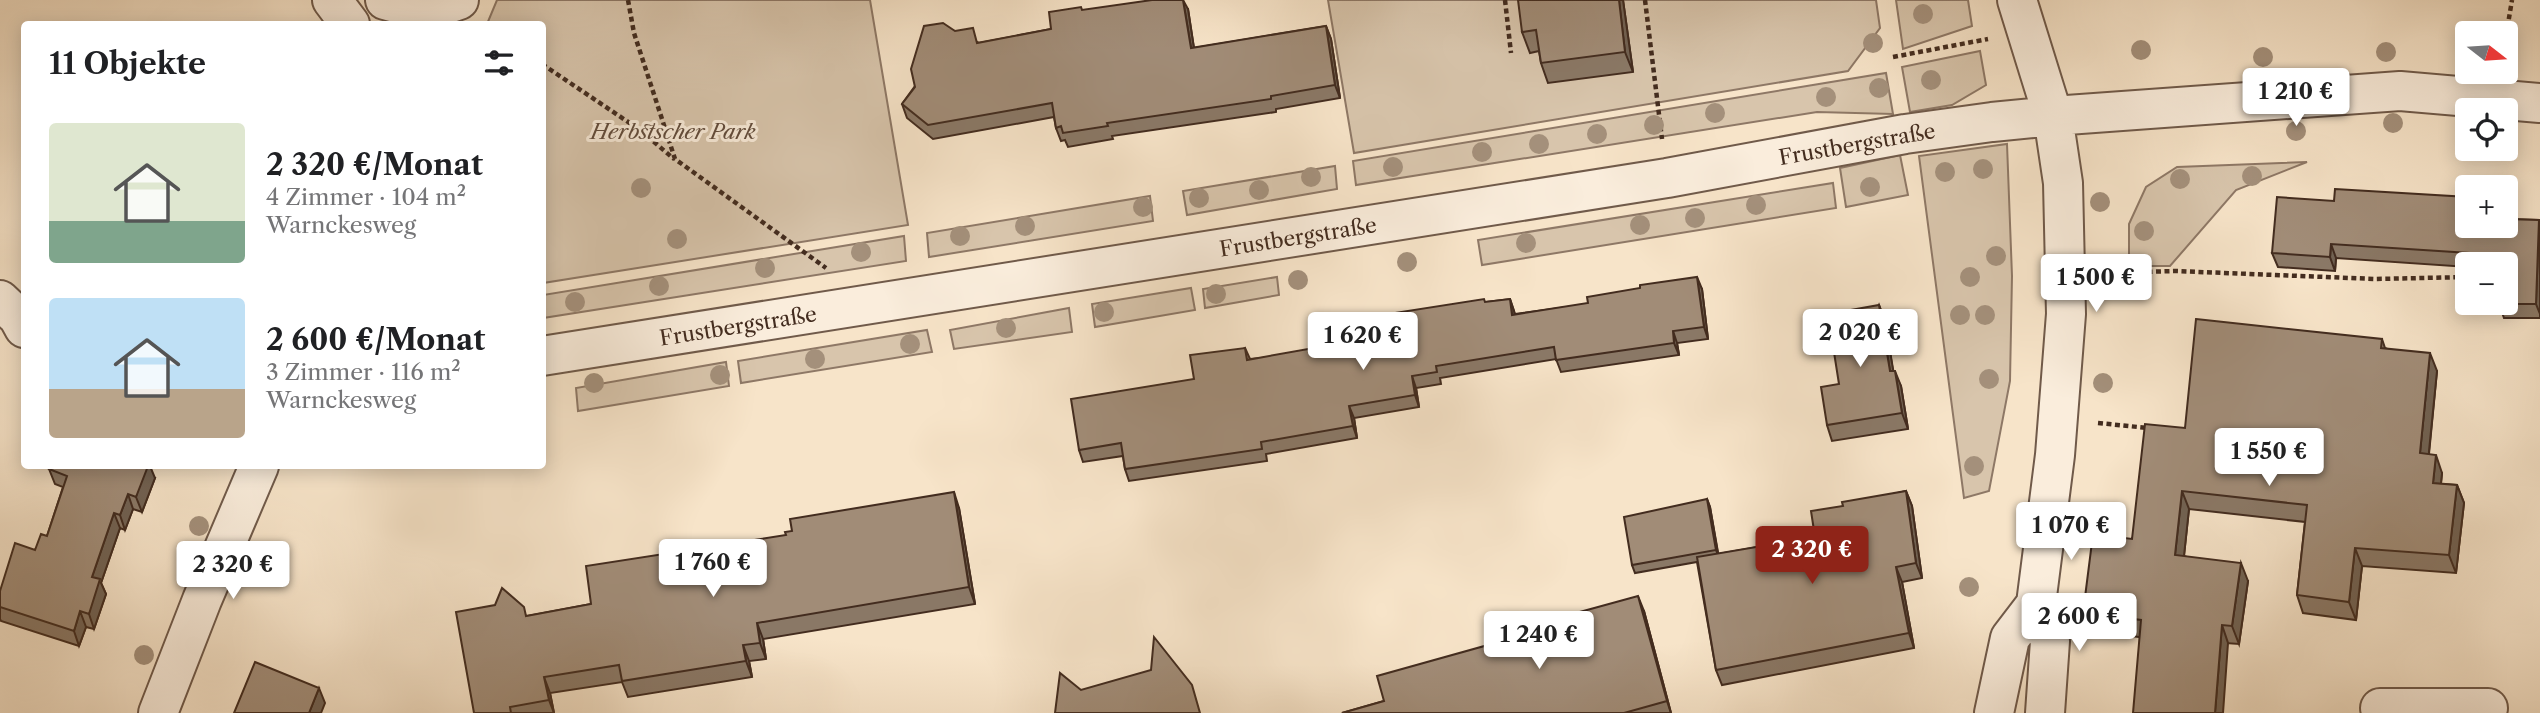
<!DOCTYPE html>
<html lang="de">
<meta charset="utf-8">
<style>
body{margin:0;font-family:"Libre Caslon Text",serif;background:#f6f6f6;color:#202124;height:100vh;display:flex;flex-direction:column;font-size:26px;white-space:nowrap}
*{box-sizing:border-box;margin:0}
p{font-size:23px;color:#757577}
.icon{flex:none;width:38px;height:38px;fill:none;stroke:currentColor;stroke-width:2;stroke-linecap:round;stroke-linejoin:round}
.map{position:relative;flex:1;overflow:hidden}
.sheet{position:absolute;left:21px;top:21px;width:525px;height:448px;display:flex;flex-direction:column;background:#fff;border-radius:7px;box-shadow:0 4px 18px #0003}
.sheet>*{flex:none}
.needle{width:46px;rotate:107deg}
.fabs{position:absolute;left:2455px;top:21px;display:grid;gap:14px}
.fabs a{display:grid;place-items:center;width:63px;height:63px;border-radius:7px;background:#fff;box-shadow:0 4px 18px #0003;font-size:35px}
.price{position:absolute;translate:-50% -60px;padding:0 16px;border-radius:7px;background:#fff;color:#222;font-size:23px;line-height:46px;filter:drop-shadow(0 2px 4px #0008)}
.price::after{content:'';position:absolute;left:50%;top:42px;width:21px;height:16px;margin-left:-10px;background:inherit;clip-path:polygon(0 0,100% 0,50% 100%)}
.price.active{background:#8f2418;color:#fff}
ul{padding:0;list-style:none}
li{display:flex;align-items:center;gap:21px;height:175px;padding:0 28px}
li span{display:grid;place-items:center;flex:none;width:196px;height:140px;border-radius:7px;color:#555}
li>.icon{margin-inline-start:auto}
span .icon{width:84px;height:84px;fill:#fffc;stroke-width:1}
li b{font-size:30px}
h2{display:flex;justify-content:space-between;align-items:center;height:84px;padding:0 28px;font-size:30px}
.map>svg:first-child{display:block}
.green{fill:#d8c5ac;stroke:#8e7866;stroke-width:2}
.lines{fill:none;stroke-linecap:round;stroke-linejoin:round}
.minor-casing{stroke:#705a4a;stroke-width:42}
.path{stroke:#432c1f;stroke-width:4.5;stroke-dasharray:5 3.5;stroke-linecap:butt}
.minor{stroke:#faeddc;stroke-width:38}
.tree{fill:#a4907b}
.wall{fill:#8a7866;stroke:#432c1f;stroke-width:2}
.shaded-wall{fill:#716253;stroke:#432c1f;stroke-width:2}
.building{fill:#a18c77;stroke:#432c1f;stroke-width:2}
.labels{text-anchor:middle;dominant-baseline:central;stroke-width:6;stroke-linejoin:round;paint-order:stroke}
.park-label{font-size:21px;font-style:italic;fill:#614b3b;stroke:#faeddc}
.street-label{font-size:21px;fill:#432c1f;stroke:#faeddc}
</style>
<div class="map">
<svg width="2540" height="713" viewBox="0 0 2540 713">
<rect width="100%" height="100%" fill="#f7e4c9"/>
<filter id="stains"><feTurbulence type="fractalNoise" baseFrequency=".00286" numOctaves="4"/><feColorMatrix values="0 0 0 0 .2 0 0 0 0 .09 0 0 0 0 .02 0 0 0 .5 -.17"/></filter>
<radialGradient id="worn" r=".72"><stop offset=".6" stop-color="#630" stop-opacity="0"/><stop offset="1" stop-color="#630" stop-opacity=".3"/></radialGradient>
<path class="green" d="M497 0H870L908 225 543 283 542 24H487Z
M1328 0H1876L1880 28 1848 71 1354 153Z
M1896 0H1968L1972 26 1903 49Z
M1980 51 1986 85 1952 105 1910 112 1902 67Z
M1886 73 1893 114 1817 112 1356 185 1353 161Z
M2007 144 2012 276 2010 381 1989 491 1964 498 1919 156Z
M1900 155 1908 195 1846 207 1840 168Z
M2307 162 2236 190 2170 266H2129V224L2146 187 2177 167Z
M1335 166 1337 189 1187 215 1183 191Z
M1833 183 1836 208 1482 265 1478 240Z
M1150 196 1153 221 929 257 927 233Z
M904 236 906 261 543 318V295Z
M1277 277 1279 295 1205 308 1203 289Z
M1191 288 1195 310 1095 327 1092 304Z
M1069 308 1072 332 954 349 950 330Z
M927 330 932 352 741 383 738 361Z
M726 362 729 386 578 411 576 388Z"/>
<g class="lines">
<g class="minor-casing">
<path id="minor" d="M332 0 350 24
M385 0C411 8 434 10 459 0
M2017 0 2053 116 2063 183 2066 314 2055 455 2036 604 2050 641 2045 713
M0 300 18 317 24 328
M542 356 1667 178 1905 134 1992 122 2053 116 2400 91 2540 103
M2380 708H2488
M158 713 202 600 259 466
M1994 713 2010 638 2036 604"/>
</g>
<path class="path" d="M628 0 634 33 675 159 826 268
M1505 0 1511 53
M1645 0 1662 139
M2506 36 2512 0
M1893 57 1988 39
M542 64 640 130 674 159
M2105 273 2175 271 2376 279 2468 277
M2098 423 2148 428"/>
<use href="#minor" class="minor"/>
</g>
<g class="tree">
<circle cx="1923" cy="14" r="10"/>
<circle cx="1873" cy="43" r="10"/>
<circle cx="2141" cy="50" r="10"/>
<circle cx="2386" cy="52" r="10"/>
<circle cx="2263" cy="57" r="10"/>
<circle cx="1931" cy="80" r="10"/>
<circle cx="1879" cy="88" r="10"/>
<circle cx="1826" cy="97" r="10"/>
<circle cx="1715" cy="113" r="10"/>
<circle cx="2393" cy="123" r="10"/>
<circle cx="1654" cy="125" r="10"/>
<circle cx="2296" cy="131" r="10"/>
<circle cx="1597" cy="134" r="10"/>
<circle cx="1539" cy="144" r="10"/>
<circle cx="1482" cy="152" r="10"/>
<circle cx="1393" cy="167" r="10"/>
<circle cx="1983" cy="169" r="10"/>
<circle cx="1945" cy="172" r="10"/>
<circle cx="2252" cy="176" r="10"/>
<circle cx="1311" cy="177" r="10"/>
<circle cx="2180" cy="179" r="10"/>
<circle cx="1870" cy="187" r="10"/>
<circle cx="641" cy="188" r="10"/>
<circle cx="1259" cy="190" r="10"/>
<circle cx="1199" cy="198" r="10"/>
<circle cx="2100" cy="202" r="10"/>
<circle cx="1756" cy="205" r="10"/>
<circle cx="1143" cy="207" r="10"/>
<circle cx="1695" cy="218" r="10"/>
<circle cx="1640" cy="225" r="10"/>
<circle cx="1025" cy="226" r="10"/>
<circle cx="2144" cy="231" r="10"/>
<circle cx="960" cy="236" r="10"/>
<circle cx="677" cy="239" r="10"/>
<circle cx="1526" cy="243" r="10"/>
<circle cx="861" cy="252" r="10"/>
<circle cx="1996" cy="256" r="10"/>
<circle cx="1407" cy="262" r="10"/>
<circle cx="765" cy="268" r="10"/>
<circle cx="1970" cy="277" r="10"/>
<circle cx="1298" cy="280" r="10"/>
<circle cx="659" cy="286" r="10"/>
<circle cx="1216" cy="294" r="10"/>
<circle cx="575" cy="302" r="10"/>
<circle cx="1104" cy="312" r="10"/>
<circle cx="1960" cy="315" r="10"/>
<circle cx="1985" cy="315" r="10"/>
<circle cx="1006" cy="328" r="10"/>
<circle cx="910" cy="344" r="10"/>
<circle cx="815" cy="359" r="10"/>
<circle cx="720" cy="375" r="10"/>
<circle cx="1989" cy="379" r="10"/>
<circle cx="594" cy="383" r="10"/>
<circle cx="2103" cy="383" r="10"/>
<circle cx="1974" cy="466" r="10"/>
<circle cx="199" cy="526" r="10"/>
<circle cx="1969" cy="587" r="10"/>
<circle cx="144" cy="655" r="10"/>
</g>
<path class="wall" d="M1623 0 1633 72 1548 83 1541 63 1539 51 1530 53 1522 32Z
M1188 9 1194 48 1326 26 1331 39 1340 98 1276 109V112L1112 136 1113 139 1068 147 1065 140 1061 141 1056 128 1054 117 933 139 907 118 902 104 955 31 979 43 1051 29 1082 10Z
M2509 213V219L2539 220 2540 223V318H2504L2499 304 2506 264H2468V267L2336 258 2335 271 2278 267 2272 253Z
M1702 289 1708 339 1677 343 1679 355 1561 372 1556 359 1440 378 1441 384 1416 388 1419 407 1354 418 1357 438 1266 454 1267 461 1129 481 1125 469 1123 456 1083 462 1079 450 1245 348 1250 359 1313 353 1373 342 1486 302 1510 299 1515 314Z
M1879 305 1885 321 1893 371 1901 386 1908 429 1832 441 1827 425Z
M2382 339 2385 348 2437 371 2429 454 2442 473 2441 484 2457 485 2464 503 2456 573 2362 566 2356 620 2303 613 2297 595 2305 522 2189 509 2184 556 2248 581 2239 644 2139 637 2090 631 2083 613 2132 539 2185 428Z
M49 469 155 478 142 512 133 509 125 530 120 528 101 583 106 594 94 629 86 627 79 646 1 621 0 619V591L47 536 63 487 55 484Z
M1906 491 1912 506 1922 578 1902 582 1914 648 1722 685 1716 670 1697 562 1635 573 1632 565 1707 499 1710 507 1718 554 1815 537 1843 506Z
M959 508 975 604 763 639 766 659 749 661 752 677 628 697 622 682 550 693 554 713H474L528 616 591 604Z
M1644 611 1671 713H1342L1384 701Z"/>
<path class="shaded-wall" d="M1183 0 1188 9 1196 62 1191 48Z
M1619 0H1623L1633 72 1625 52Z
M1326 26 1331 39 1340 98 1335 85Z
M2506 204 2509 213 2508 233 2506 226Z
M2539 220 2540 223V314L2536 304Z
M2331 244 2336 258 2335 271 2330 257Z
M1697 277 1702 289 1708 339 1704 327Z
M1510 299 1514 311 1517 327 1512 315Z
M1879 305 1885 321 1896 387 1890 371Z
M1673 331 1677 343 1679 355 1674 343Z
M2430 353 2437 371 2427 471 2420 453Z
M1895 371 1901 386 1908 429 1902 413Z
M1412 376 1416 388 1419 407 1415 395Z
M1349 406 1354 418 1357 438 1353 426Z
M2436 455 2442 473 2439 501 2433 483Z
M143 466H150L155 478 142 512 136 497Z
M2457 485 2464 503 2456 573 2449 555Z
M1906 491 1912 506 1922 578 1916 563Z
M2182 491 2189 509 2182 574 2175 555Z
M954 492 959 508 975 604 969 587Z
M128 494 133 509 125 530 120 515Z
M1707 499 1710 507 1719 558 1716 550Z
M114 513 120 528 101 583 106 594 94 629 89 614 92 577Z
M2355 548 2362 566 2356 620 2349 602Z
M2241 563 2248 581 2239 644 2232 626Z
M1896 567 1902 582 1914 648 1909 633Z
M1638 596 1644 611 1671 713 1667 701Z
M80 611 86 627 79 646 74 631Z
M757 623 763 639 766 659 760 643Z
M2222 625 2228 643 2223 713H2215Z
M743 645 749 661 752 677 746 661Z
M544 677 550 693 554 713 549 700Z
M319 688 325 703 321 713H309Z"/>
<path class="building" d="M1152 0H1183L1191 48 1326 26 1335 85 1271 96V99L1107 123 1108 126 1063 133 1061 126 1056 128 1052 103 928 125 902 104 915 87 911 69 924 26 943 23 955 31 973 28 977 43 1051 29 1049 12 1081 7 1082 10Z
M1518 0H1619L1625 52 1541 63 1536 30 1522 32Z
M2335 189 2468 197V226H2506V219L2539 220 2536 304H2499V303H2506V264H2500V255L2331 244 2330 257 2272 253 2277 197 2334 201Z
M1697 277 1704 327 1673 331 1674 343 1556 360 1554 347 1436 366 1437 372 1412 376 1415 395 1349 406 1353 426 1261 442 1262 449 1125 469 1121 443 1079 450 1071 399 1194 379 1190 355 1245 348 1247 360 1308 349 1313 353 1373 342 1369 317 1484 299 1485 302 1510 299 1512 315 1588 303 1587 297 1640 288V285Z
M1879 305 1890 371H1895L1902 413 1827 425 1821 387 1839 384 1828 314Z
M2196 319 2382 339 2381 348 2430 353 2420 453 2436 455 2433 483 2457 485 2449 555 2355 548 2349 602 2297 595 2307 505 2182 491 2175 555 2241 563 2232 626 2222 625 2215 713H2133L2141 620 2083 613 2093 534 2132 539 2145 424 2185 428Z
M51 466H148L136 497 128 494 120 515 114 513 92 577 100 579 89 614 80 611 74 631 0 607V591L15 543 35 550 41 534 47 536 67 476 49 469Z
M1906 491 1916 563 1896 567 1909 633 1716 670 1697 557 1815 537 1811 511 1843 506 1842 502Z
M954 492 969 587 757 623 760 643 743 645 746 661 622 681 619 665 544 677 549 700 510 707 511 713H474L456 612 495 605 502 588 524 607 526 616 591 604 586 566 786 535 785 532 792 531 790 519Z
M1707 499 1716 550 1632 565 1624 517Z
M1638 596 1667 701 1624 713H1342L1384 701 1377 676 1538 631 1536 624Z
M1154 637 1192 685 1200 713H1055L1060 673 1081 690 1151 670Z
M255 662 319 688 309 713H234Z"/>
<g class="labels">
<g class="park-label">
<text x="673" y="131">Herbstscher Park</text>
</g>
<g class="street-label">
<text transform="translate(1857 144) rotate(-10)">Frustbergstraße</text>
<text transform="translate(1298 237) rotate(-9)">Frustbergstraße</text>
<text transform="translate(738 326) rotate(-9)">Frustbergstraße</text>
</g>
</g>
<rect width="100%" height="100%" filter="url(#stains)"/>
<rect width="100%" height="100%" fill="url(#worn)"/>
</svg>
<div class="fabs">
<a><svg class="needle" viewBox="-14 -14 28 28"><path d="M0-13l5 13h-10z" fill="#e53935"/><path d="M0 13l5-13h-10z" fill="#757577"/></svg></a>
<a><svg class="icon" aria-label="locate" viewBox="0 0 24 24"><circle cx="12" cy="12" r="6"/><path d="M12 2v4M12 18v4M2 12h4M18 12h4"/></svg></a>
<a>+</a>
<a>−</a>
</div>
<b class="price" style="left:2296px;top:128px">1 210 €</b>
<b class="price" style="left:2096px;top:314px">1 500 €</b>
<b class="price" style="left:1860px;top:369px">2 020 €</b>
<b class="price" style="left:1363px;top:372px">1 620 €</b>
<b class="price" style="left:2269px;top:488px">1 550 €</b>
<b class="price" style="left:2071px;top:562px">1 070 €</b>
<b class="price active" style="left:1812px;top:586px">2 320 €</b>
<b class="price" style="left:713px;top:599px">1 760 €</b>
<b class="price" style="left:233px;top:601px">2 320 €</b>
<b class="price" style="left:2079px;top:653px">2 600 €</b>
<b class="price" style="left:1539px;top:671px">1 240 €</b>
<section class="sheet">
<h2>11 Objekte<svg class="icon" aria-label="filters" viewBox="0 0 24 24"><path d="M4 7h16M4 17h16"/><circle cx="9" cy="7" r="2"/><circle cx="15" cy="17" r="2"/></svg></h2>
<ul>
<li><span style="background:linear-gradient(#dfe7d0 70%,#7fa58c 0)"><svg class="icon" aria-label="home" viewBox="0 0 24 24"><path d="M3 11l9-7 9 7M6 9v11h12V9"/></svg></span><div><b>2 320 €/Monat</b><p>4 Zimmer · 104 m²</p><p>Warnckesweg</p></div></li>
<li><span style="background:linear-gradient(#bfe0f5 65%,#b9a48a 0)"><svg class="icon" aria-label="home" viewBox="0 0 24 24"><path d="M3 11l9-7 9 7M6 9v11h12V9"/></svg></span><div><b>2 600 €/Monat</b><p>3 Zimmer · 116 m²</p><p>Warnckesweg</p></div></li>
</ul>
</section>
</div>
